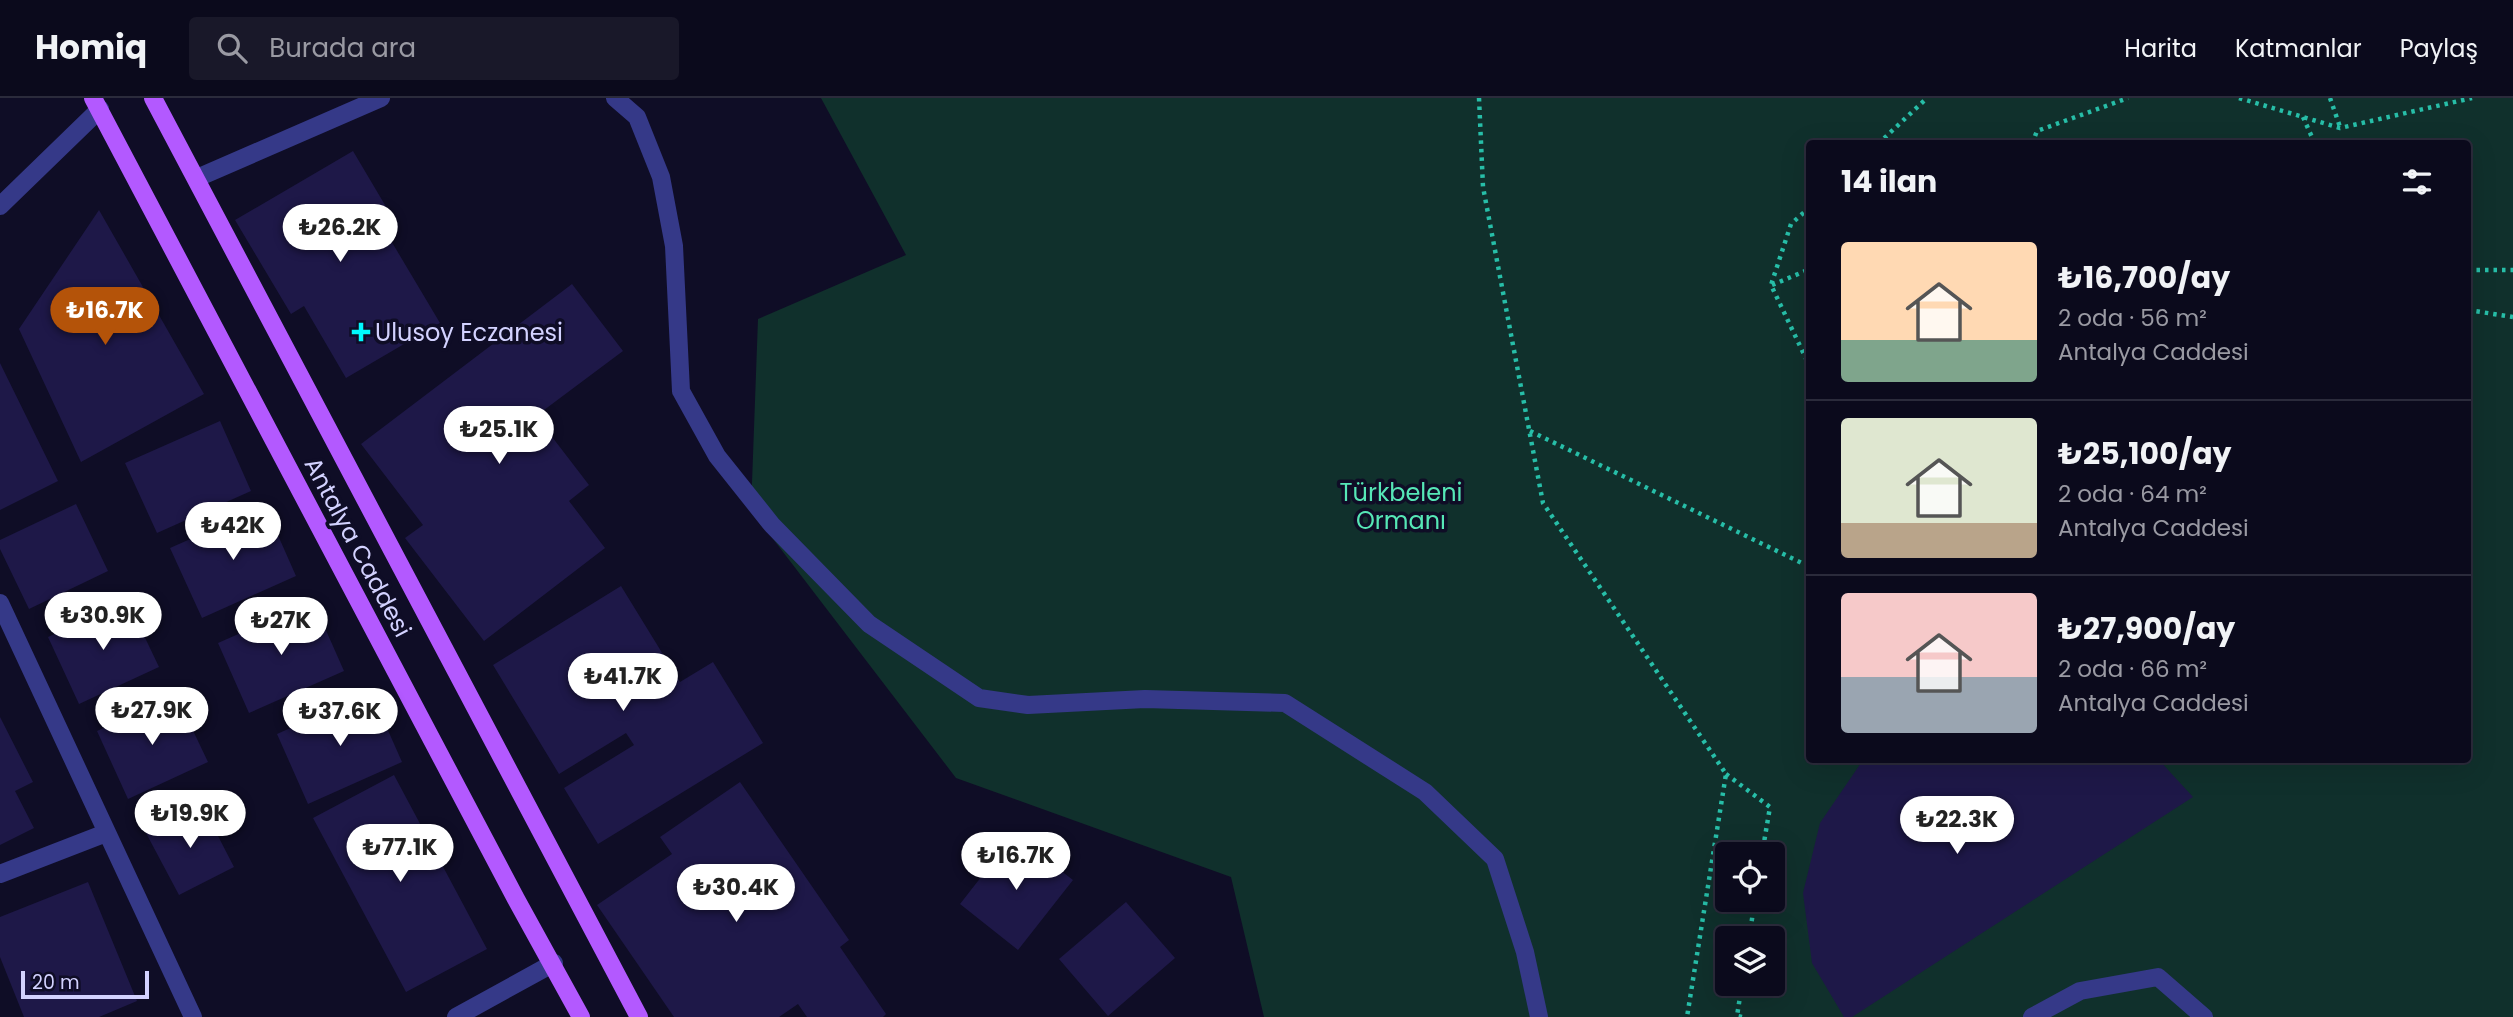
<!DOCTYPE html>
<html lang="tr">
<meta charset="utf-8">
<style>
body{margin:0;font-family:Poppins,sans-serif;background:#191829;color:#f1f3f6;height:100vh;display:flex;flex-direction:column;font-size:26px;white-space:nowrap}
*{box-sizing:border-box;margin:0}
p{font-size:23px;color:#9a9aa3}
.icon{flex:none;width:38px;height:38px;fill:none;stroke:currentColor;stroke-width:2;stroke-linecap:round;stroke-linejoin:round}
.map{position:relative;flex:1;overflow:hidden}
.side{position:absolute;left:1806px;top:42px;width:665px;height:623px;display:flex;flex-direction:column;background:#0b0a1c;border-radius:7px;box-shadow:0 7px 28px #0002,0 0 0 2px #2b2b3b}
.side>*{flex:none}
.tools{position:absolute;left:1715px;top:744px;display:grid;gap:14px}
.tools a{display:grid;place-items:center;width:70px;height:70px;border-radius:7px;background:#0b0a1c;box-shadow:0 7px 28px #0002,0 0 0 2px #2b2b3b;font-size:35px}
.scale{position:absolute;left:21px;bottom:18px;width:128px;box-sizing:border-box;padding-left:7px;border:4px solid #d3d2ff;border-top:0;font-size:19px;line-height:24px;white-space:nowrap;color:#d3d2ff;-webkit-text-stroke:5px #0f0d26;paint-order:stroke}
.price{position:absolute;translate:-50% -60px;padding:0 16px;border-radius:24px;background:#fff;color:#222;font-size:23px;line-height:46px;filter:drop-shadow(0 2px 4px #0008)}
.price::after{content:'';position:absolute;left:50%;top:42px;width:21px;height:16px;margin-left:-10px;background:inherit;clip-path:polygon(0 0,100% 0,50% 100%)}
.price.selected{background:#b45309;color:#fff}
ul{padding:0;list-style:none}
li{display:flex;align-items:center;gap:21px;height:175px;padding:0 35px}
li+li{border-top:2px solid #2b2b3b}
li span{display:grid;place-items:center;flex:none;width:196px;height:140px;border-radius:7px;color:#555}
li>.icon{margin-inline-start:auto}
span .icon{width:84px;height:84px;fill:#fffc;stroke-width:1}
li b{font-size:30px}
h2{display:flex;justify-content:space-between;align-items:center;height:84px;padding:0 35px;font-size:30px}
header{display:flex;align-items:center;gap:42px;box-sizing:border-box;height:98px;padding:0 35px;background:#0b0a1c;border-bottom:2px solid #2b2b3b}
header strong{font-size:33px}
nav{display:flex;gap:38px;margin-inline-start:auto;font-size:24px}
.search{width:490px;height:63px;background:#191829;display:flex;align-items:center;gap:18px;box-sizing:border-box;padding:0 24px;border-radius:7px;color:#9a9aa3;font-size:26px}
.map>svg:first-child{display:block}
.green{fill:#10302c;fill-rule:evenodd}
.building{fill:#1e1848}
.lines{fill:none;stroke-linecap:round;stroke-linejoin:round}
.path{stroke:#27bea8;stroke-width:4.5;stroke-dasharray:3.5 5;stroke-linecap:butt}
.minor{stroke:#353988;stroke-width:18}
.major{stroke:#b359ff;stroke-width:18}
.poi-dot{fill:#00f9fd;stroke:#0f0d26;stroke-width:2.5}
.labels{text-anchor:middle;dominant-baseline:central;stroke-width:7;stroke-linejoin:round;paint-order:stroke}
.poi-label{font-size:24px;fill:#d3d2ff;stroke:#0f0d26;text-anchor:start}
.park-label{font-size:24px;fill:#56e7b6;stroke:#0f0d26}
.street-label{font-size:24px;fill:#d3d2ff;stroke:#0f0d26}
</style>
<header>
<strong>Homiq</strong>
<div class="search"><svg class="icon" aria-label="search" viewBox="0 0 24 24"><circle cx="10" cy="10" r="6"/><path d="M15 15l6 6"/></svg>Burada ara</div>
<nav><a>Harita</a><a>Katmanlar</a><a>Paylaş</a></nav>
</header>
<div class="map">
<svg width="2513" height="919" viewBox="0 0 2513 919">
<rect width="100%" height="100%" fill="#0f0d26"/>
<path class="green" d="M821 0H2513V919H1264L1231 779 956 680 751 412 758 221 906 157ZM1810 46H2468V662H1810ZM1727 756H1773V802H1727ZM1727 840H1773V886H1727Z"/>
<path class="building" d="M353 53 398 129 387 136 440 225 346 280 304 208 291 216 235 122Z
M99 112 204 296 81 364 19 231Z
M572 186 623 253 536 318 589 387 569 403 605 450 484 543 405 440 423 427 361 346Z
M0 265 58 383 0 412Z
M220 323 251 393 157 435 125 365Z
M76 406 108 473 29 511 0 451V442Z
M265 408 296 478 202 520 170 450Z
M621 488 680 584 713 564 763 645 598 746 564 690 634 647 626 635 559 676 493 567Z
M127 502 159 569 79 606 48 539Z
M313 503 344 573 249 615 218 545Z
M371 594 402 664 308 706 277 636Z
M176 597 208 664 128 701 97 633Z
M0 619 33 684 15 693 34 730 0 747Z
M1863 662H2159L2193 699 1852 919H1844L1812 865 1803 795 1820 725Z
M394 677 487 851 406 894 313 720Z
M740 684 849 842 840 849 886 916 883 919H807L798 906 779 919H674L597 807 672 756 660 739Z
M202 707 234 769 179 797 146 735Z
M1014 737 1073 782 1018 852 960 806Z
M88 784 137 903 99 919H24L0 859V819Z
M1126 804 1175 860 1108 918 1059 861Z"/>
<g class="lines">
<path class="path" d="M1479 0 1483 89 1543 405 1726 676 1687 919
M2239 0 2340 30 2472 0
M2330 0 2340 29
M2303 19 2315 46
M1878 46 1927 0
M2032 46 2037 33 2128 0
M1810 109 1791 126 1771 187 1810 269
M2468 172H2513
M1772 187 1810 171
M2468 212 2513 219
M1530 333 1810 469
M1726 676 1770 709 1762 756
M1749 840 1755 802
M1742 886 1737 918 1742 919"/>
<path class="minor" d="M615 0 637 19 661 79 674 148 681 293 717 358 772 427 869 526 979 600 1028 607 1145 601 1285 605 1425 694 1495 761 1525 854 1539 919
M197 80 381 0
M0 108 100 11
M0 505 193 919
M0 776 106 735
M456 919 554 865
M2032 919 2080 893 2158 879 2204 919"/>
<path class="major" d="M93 0 516 801 581 919
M153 0 639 919"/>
</g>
<path class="poi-dot" d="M357.5 223.5h7v7h7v7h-7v7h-7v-7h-7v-7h7z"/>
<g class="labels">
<g class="poi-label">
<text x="375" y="234">Ulusoy Eczanesi</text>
</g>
<g class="park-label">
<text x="1401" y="394">Türkbeleni<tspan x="1401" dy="28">Ormanı</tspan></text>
</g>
<g class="street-label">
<text transform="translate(358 449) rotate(62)">Antalya Caddesi</text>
</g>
</g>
</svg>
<div class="tools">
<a><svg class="icon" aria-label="locate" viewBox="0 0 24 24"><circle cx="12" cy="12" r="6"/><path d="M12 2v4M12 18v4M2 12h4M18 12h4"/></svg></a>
<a><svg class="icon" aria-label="layers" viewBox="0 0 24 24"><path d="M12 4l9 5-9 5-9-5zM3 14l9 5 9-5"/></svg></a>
</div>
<div class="scale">20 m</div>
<b class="price" style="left:340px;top:166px">₺26.2K</b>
<b class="price selected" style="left:105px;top:249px">₺16.7K</b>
<b class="price" style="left:499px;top:368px">₺25.1K</b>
<b class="price" style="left:233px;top:464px">₺42K</b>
<b class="price" style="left:103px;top:554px">₺30.9K</b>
<b class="price" style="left:281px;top:559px">₺27K</b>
<b class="price" style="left:623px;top:615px">₺41.7K</b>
<b class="price" style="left:152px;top:649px">₺27.9K</b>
<b class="price" style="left:340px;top:650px">₺37.6K</b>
<b class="price" style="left:190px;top:752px">₺19.9K</b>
<b class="price" style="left:1957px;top:758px">₺22.3K</b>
<b class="price" style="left:400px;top:786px">₺77.1K</b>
<b class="price" style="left:1016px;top:794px">₺16.7K</b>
<b class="price" style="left:736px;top:826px">₺30.4K</b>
<section class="side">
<h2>14 ilan<svg class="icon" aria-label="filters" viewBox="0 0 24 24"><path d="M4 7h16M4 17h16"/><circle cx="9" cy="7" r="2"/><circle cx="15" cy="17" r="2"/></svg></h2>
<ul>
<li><span style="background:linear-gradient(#ffd9b3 70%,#7fa58c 0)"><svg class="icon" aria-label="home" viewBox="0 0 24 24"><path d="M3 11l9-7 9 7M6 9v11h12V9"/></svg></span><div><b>₺16,700/ay</b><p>2 oda · 56 m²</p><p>Antalya Caddesi</p></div></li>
<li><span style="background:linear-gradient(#dfe7d0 75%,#b9a48a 0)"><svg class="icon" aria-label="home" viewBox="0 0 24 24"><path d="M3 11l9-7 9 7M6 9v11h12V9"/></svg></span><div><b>₺25,100/ay</b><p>2 oda · 64 m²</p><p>Antalya Caddesi</p></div></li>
<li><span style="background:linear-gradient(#f6c9c9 60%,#9aa5b1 0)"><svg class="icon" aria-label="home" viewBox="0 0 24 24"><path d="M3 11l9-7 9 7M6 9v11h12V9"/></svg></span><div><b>₺27,900/ay</b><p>2 oda · 66 m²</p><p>Antalya Caddesi</p></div></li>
</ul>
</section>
</div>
